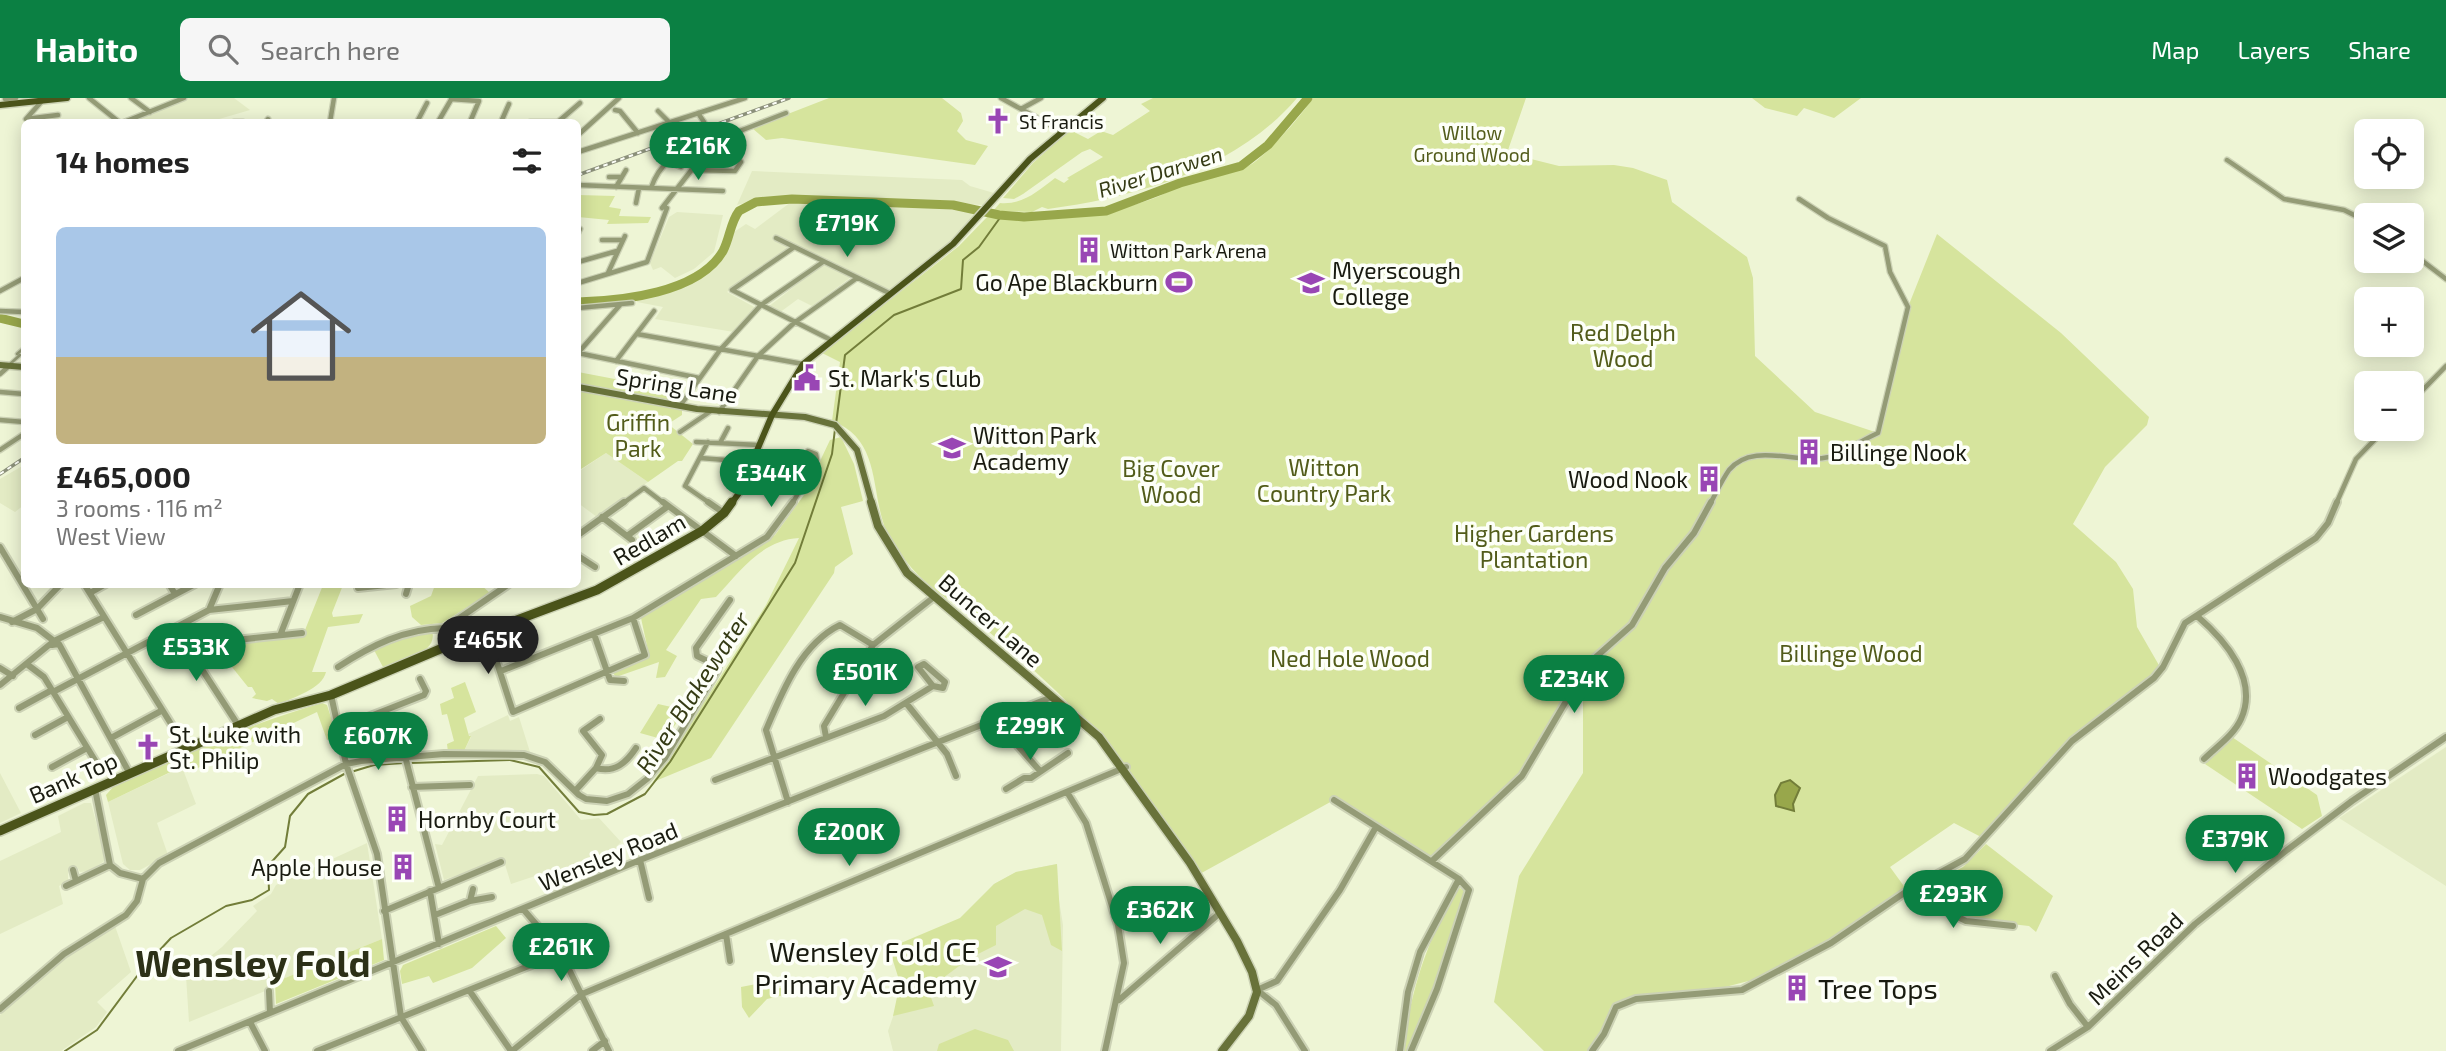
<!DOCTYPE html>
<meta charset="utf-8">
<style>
body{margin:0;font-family:"Exo 2",sans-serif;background:#f6f6f6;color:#222;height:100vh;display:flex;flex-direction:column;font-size:26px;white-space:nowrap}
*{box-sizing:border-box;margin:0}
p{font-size:23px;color:#767676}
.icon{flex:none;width:38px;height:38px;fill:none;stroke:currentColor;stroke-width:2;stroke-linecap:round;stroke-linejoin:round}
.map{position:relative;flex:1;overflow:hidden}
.drawer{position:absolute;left:21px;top:21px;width:560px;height:469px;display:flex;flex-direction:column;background:#fff;border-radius:10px;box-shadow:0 4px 18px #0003}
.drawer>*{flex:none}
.buttons{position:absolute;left:2354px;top:21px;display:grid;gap:14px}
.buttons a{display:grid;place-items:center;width:70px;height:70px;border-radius:10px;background:#fff;box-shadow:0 4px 18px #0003;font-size:35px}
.price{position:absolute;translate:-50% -60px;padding:0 16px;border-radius:24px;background:#0b8043;color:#fff;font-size:23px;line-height:46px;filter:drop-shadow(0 2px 4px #0008)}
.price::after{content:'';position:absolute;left:50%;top:42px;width:21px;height:16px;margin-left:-10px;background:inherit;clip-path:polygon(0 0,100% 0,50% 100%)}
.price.active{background:#222;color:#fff}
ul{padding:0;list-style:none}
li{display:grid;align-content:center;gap:14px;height:371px;padding:0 35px}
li+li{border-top:2px solid #e0e0e0}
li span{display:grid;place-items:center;height:217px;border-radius:10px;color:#555}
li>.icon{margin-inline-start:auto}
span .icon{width:126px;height:126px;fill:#fffc;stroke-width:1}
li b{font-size:30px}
h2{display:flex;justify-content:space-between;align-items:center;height:84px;padding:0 35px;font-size:30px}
header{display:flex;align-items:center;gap:42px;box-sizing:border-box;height:98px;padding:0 35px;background:#0b8043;color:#fff}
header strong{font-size:33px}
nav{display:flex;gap:38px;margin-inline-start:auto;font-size:24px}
.search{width:490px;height:63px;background:#f6f6f6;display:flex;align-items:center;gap:18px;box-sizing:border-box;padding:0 24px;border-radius:10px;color:#767676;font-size:26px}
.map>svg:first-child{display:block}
.built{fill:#e3ebc4}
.green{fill:#d6e49d}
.water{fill:#98a74b;stroke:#727d39;stroke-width:2}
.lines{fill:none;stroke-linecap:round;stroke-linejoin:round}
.stream{stroke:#727d39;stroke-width:2}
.river{stroke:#98a74b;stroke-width:9}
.pedestrian-casing{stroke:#ccd2b5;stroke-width:5}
.minor-far1-casing{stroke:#ccd2b5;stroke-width:7}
.minor-casing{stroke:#ccd2b5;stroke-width:10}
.secondary-far1-casing{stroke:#ccd2b5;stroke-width:9}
.secondary-casing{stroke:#ccd2b5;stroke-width:11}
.primary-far1-casing{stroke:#ccd2b5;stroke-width:9}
.primary-casing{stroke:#ccd2b5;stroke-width:12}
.pedestrian{stroke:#949b76;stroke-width:2.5}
.minor-far1{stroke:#949b76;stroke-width:4.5}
.minor{stroke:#949b76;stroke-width:6}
.secondary-far1{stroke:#68723a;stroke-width:6}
.secondary{stroke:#68723a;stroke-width:8}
.primary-far1{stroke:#4b541a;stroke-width:6}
.primary{stroke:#4b541a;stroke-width:9}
.rail-casing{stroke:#8c917b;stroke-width:3.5}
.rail{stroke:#fdfff8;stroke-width:2;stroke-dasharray:4.5;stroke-linecap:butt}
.labels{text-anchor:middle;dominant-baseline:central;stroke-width:7;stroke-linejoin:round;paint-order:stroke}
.far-poi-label{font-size:19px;fill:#191b10;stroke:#fdfff8;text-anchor:start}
.far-park-label{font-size:19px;fill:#525c1a;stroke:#fdfff8}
.far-water-label{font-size:21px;font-style:italic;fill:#353b14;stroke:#fdfff8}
.poi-label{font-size:23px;fill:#191b10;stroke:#fdfff8;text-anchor:start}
.park-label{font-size:23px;fill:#525c1a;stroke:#fdfff8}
.street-label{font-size:23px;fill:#191b10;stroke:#fdfff8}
.water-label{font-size:24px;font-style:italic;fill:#353b14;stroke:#fdfff8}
.near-poi-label{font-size:28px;fill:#191b10;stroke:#fdfff8;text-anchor:end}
.near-district-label{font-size:37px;font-weight:bold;fill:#2c3017;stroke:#fdfff8}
</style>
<header>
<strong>Habito</strong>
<div class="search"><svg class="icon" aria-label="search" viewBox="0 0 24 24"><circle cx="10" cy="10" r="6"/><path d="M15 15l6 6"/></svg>Search here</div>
<nav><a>Map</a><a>Layers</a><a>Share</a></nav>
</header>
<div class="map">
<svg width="2446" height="953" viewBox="0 0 2446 953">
<rect width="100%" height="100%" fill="#eef5d5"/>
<path class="built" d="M188 0H234L250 12 209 24H167L163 21 155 24H129Z
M752 73 962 82 970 88 994 95 983 107 802 98 767 99 737 107Z
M791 104 953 110 977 114 949 144 890 192 854 177 812 208 798 201 779 215 768 209 827 163 794 147 727 194 756 210 734 234 655 221 663 209 637 204 636 201 690 185 726 157 734 134 746 126 755 131Z
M677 114 723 117 714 154 694 171 675 180 661 169 653 172 650 165 669 119Z
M606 355 648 384 597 419 578 405V374Z
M24 367V407L15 414 0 405V381Z
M508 617 510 623 519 619 530 654 464 653 471 639 468 636Z
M2446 649V788L2339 720Z
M182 669 196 706 157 725 168 757 140 772H130L123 766 108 704Z
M0 675 21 715 0 725Z
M537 676 544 678 581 722 599 720 621 744 616 749 622 765 559 792 553 772 511 786 503 760 444 782 435 746 442 747 478 678Z
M84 705H91L106 762 89 773 80 774 77 769 68 773V783L59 788 63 806 0 836V763L61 734 58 718Z
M367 745 382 841 275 884V889L189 924 186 878 222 849 257 813 253 808 271 796 276 787Z
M1057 766 1058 796 1063 827 1061 953H893L888 933 904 887 994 786 1016 774Z
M115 828 131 874 97 904 107 914 96 929 61 953H0V917L72 854Z"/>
<path class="green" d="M829 0H942L961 15 963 23 957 33 966 42 988 48 975 67 782 40 766 42 752 30Z
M1153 0H1297C1237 71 1137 99 1048 111L1042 109 1032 114 993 113 1000 105C1023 107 1038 93 1055 80L1064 85 1069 81 1067 80 1103 59 1090 51 1082 54 1023 96 1014 101 1003 100 1033 65 1070 32 1088 41 1101 33 1113 37 1150 13 1141 6Z
M1313 0H1526L1507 55 1559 68 1614 67 1633 70 1667 82 1672 104 1747 159 1753 180 1755 258 1815 314 1878 335 1908 209 1937 136 2061 235 2149 319 2147 327 2105 369 2073 426 2116 464 2133 491 2137 529 2160 569 2154 580 2071 643 1983 740 1954 725 1890 769 1906 791 1834 839 1760 880 1702 895 1634 899 1610 910 1607 923 1587 953H1544L1494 904 1519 778 1583 675V584L1587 570 1522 678 1432 763 1334 702 1196 778C1155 708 1113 649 1055 592 1026 564 993 537 962 512 942 497 921 483 906 463 898 453 888 439 884 427 871 389 879 340 832 323L840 264 822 255 959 148 989 117C1040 127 1100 119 1149 102 1164 97 1178 88 1194 83 1213 78 1233 77 1250 67 1267 57 1302 17 1313 0Z
M1752 0H1861L1834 20 1804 10 1797 18 1765 10Z
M578 97 615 98 609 109 621 111 619 118 651 119 648 125 607 126 609 122 578 119Z
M578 274 683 294 676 305 578 287Z
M578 292 682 311V317L668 326 693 346 682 363H678L648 384 606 355 578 373Z
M841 339 854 366 863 403 841 409 853 456 835 469 834 475 711 660 653 684 766 507 799 440C762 442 740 473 716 499L701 501 666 552 677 558 665 579 656 580 659 564 616 579 612 574 649 557 641 520 775 437 804 397 830 342Z
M323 487H343L332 515 333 519 363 516 359 525 328 529 312 574H326C322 591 294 599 279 606L272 601 267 603 252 600 256 596 252 589H248L220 554 239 544 303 537Z
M435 487H481L490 495 442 525 421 527 412 519 410 508 431 498Z
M432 533C439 555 400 564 384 571L374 552 406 537Z
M465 584 476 614 464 620 469 638H471L464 653 448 654 447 646 454 643 447 616 442 617 440 606 454 600 451 590Z
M322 605 327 607 337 638 327 642 317 614 187 675 183 668 108 704 106 697 114 688C182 656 249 626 322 605Z
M658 606 685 612 665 642 640 635Z
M390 613 400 655 356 661 346 635 349 631Z
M2232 639 2317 697 2322 718 2302 731 2205 666Z
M1986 746 2053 798 2036 834 2029 828 1966 821 1923 796 1921 793 1925 790 1963 769Z
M1057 766 1062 853 1051 847 1042 817 1025 811 996 828V847L970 860 928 891 934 908 893 918 900 885 889 850 960 820 994 786 1016 774Z
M1460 790 1464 793 1463 797C1447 850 1432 904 1407 953H1402C1413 888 1424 850 1456 792Z
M496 828 506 840 472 870 433 885 429 878 402 886 400 873 403 867Z
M382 841 384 862 276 906 275 884Z
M766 884 769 891 782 890 784 897 767 901 749 920 742 909 741 889Z
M975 931 1008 942 1014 953H937L939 946Z"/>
<path class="water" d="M1790 682 1800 690 1793 706 1794 713 1776 708 1775 697 1781 685Z"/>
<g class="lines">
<path class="stream" d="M836 326 845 257 894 217 961 191 963 162 979 149 1002 117
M410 665 510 662 539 669 579 714 594 717 607 716 645 696 670 664 795 465 832 356 835 331
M351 674 374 667 404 665
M65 953 97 932 143 870 171 840 226 808 252 802 269 792 268 768 285 749 290 718 308 696 346 675"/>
<path class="river" d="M578 204C621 203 699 195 723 153 730 140 730 125 739 113L756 104 792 101 953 107 999 117 1024 119 1106 113 1180 85 1241 68 1268 47 1308 0
M0 220 24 226"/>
<g class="pedestrian-casing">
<path id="pedestrian" d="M17 256 24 250
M10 266 20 257"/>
</g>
<g class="minor-far1-casing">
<path id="minor-far1" d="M89 0 119 24
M131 0 150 14
M1001 0 1061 33
M5 1 16 0
M451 1 479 3 470 24
M42 3 26 21 58 17
M1021 11 1041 0
M615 12 620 13 638 35
M658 13 669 24
M698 15 704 24
M559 23 580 5
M124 24 184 0
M234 24H243
M266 24 268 21
M330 24 334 0
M417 24 427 5
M438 24 452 0
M501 24 509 6
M530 24H567
M578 37 619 0
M578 54 745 0
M2227 62 2284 101 2344 112 2366 123
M666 63 681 69
M691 72 735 73 741 64 712 33
M609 79H622
M578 87 723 93
M616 89 626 72
M651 90C660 64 675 57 699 48
M636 105 639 90
M662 110 714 43 786 15
M578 135 580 131
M776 140 891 196
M602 142H623
M793 150 732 192 831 242
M2412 155 2446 181
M578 164 617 153
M608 175 625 138
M578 185 647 164 667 110
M0 193 24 180
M578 210 632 205
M0 213 24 214
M637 236 803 266
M578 255 699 280
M578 255 620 207
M616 263 654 213
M0 276 9 268
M0 294 24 296
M2412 303 2446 268
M680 308 720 252 761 207 823 164
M719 314 758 258 794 225 857 180
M0 322 24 324
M680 334 711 313
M696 344 759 347
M708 344 685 388 711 406
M720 345 728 330
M0 352 24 336
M700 360 752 364
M622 406 644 390 665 406
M792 406 817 362 816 356 808 353
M1710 406C1716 395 1722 382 1729 372 1753 343 1798 367 1829 359 1845 354 1862 342 1878 335L1908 209 1890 174 1885 148 1828 120 1799 101
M2336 406 2356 361 2385 331"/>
</g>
<g class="minor-casing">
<path id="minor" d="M663 404 736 458
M708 404 724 415
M602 419 632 442
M578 437 624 404
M627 438 667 409
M0 449 43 521
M578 458 595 469
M84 486 186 650
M169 486 175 496
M358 490 396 486
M90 495 106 486
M406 496 409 486
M209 512 220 486
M136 517 195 486
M2197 518C2225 542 2259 581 2241 621 2234 637 2216 649 2204 661
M0 519 37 530 54 543
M12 524 37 511 61 486
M175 530 238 627
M487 534 513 614 645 557 633 520
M281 535 300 486
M594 536 610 582 624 583
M52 547 59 546 130 676
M445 549 442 535 445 530 509 486
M198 563 236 542 302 535
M924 566 945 584 943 590 933 588 918 569Z
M28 567 44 579 96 664
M338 569C372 547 404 531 445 530
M0 570 13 578
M501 573 633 520 767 439 793 404
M0 587 54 543 104 519
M53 594 209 512 293 503
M331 597 346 666 377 756 401 919 422 953
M906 605 947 656 956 678
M19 610 52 592
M995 622 1040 673
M340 630 424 597 426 593 420 581
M35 637 68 619
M826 639 824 628 873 547 934 499
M111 640 161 613
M405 658 439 790
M52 669 87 650
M596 670C615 675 626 665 636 650
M715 682 884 618 933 588
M412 689 470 687
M95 691 110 767 120 775 143 781
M1006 691 1024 680H1031L1068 655
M575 693 596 670 602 657 583 633 600 621
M1067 694 1086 725 1118 827 1124 865 1105 953
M1334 702 1459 781 1469 792 1437 891 1411 953
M788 704 766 632C782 594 801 546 840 527L873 547
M640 762 649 800
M1432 763 1522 678 1588 566 1632 527 1665 470 1694 435 1711 404
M73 772 76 783
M66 788 110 767
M1910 791 1932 806 1966 823 2013 828
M430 793 439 846
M470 803 473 791
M523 811 561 855 609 953
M384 813 501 764
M435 817 470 803 492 799
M726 836 730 863
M2055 878 2070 906 2088 929
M469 892 511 953
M269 893 270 915
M1119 902 1220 815
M0 911 64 856 126 817 137 803 143 781 159 765 346 666 361 663 444 656 524 657 545 664 579 697 586 701 607 703 628 696 647 681 665 660 717 573 718 568 697 558 696 550 730 502
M250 924 265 953
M178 953 640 762 1052 599
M317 953 561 855
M512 953 582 896 1126 669
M592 953 605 943
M1305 953 1276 907 1257 892 1277 883 1340 792 1376 729
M1400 953 1408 894 1420 854 1459 781
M1592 953 1604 936 1616 909 1636 901 1742 892 1831 845 1910 791 1965 761 2072 643 2154 580 2163 569 2185 525 2316 440 2328 425 2337 404
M2050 953 2088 929 2195 826 2287 752 2352 703 2446 639"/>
</g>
<g class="secondary-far1-casing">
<path id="secondary-far1" d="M0 267 24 269
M578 289 697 311 805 319 835 327 857 352 872 406"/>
</g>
<g class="secondary-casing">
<path id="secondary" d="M871 404 878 428 907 475 1099 639 1190 765 1237 843 1252 874 1257 894 1249 918 1222 953"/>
</g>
<g class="primary-far1-casing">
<path id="primary-far1" d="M0 7 67 0
M731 406 739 395 772 317 803 266 953 146 1030 61 1103 0"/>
</g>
<g class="primary-casing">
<path id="primary" d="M0 733 274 612 331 597 445 549 597 492 702 433 724 415 732 404"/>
</g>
<use href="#pedestrian" class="pedestrian"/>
<use href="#minor-far1" class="minor-far1"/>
<use href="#minor" class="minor"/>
<use href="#secondary-far1" class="secondary-far1"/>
<use href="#secondary" class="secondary"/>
<use href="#primary-far1" class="primary-far1"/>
<use href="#primary" class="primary"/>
<g class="rail-casing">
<path id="rail" d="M578 77 789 0
M0 376 24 360"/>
</g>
<use href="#rail" class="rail"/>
</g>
<defs>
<g id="church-bare" transform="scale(2.1)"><path d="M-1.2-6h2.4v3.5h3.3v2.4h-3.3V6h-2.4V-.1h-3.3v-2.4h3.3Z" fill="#9946b4" stroke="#fdfff8" stroke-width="2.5" paint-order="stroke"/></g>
<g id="building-bare" transform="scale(2.1)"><path d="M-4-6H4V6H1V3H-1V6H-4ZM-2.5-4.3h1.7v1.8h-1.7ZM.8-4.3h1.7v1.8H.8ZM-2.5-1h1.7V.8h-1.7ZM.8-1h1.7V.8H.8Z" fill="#9946b4" stroke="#fdfff8" stroke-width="2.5" paint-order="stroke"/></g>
<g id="stadium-bare" transform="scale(2.1)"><path d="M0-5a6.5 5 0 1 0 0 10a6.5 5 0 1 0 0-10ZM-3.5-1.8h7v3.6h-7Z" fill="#9946b4" stroke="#fdfff8" stroke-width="2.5" paint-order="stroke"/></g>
<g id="university-bare" transform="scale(2.1)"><path d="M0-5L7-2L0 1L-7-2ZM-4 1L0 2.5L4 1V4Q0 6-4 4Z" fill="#9946b4" stroke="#fdfff8" stroke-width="2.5" paint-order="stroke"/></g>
<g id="civic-bare" transform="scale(2.1)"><path d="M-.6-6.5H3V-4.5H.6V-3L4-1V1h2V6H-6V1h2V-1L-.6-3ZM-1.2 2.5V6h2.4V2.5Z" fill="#9946b4" stroke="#fdfff8" stroke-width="2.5" paint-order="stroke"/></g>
<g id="school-bare" transform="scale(2.1)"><path d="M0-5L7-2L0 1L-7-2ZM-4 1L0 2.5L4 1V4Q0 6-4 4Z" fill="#9946b4" stroke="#fdfff8" stroke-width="2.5" paint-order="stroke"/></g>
</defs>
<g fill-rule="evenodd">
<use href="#church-bare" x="998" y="23"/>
<use href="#building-bare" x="1089" y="152"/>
<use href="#stadium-bare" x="1179" y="184"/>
<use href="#university-bare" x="1311" y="185"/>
<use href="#civic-bare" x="807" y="280"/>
<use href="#school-bare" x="952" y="350"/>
<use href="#building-bare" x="1809" y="354"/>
<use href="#building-bare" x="1709" y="381"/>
<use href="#church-bare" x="148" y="649"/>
<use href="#building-bare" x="2247" y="678"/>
<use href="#building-bare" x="397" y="721"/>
<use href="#building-bare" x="403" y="769"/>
<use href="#school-bare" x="998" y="869"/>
<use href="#building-bare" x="1797" y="890"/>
</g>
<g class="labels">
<g class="far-poi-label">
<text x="1019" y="23">St Francis</text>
<text x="1110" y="152">Witton Park Arena</text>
</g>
<g class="far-park-label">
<text x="1472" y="34">Willow<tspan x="1472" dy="22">Ground Wood</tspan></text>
</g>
<g class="far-water-label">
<text transform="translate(1160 73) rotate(-17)">River Darwen</text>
</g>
<g class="poi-label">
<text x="1332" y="172">Myerscough<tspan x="1332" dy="26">College</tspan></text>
<text x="1158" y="184" text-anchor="end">Go Ape Blackburn</text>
<text x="828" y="280">St. Mark's Club</text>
<text x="973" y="337">Witton Park<tspan x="973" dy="26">Academy</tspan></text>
<text x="1830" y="354">Billinge Nook</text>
<text x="1688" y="381" text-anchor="end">Wood Nook</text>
<text x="169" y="636">St. Luke with<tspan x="169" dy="26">St. Philip</tspan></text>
<text x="2268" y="678">Woodgates</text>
<text x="418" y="721">Hornby Court</text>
<text x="382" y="769" text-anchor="end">Apple House</text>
</g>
<g class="park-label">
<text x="1623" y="234">Red Delph<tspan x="1623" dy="26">Wood</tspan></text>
<text x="638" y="324">Griffin<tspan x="638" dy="26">Park</tspan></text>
<text x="1324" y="369">Witton<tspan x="1324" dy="26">Country Park</tspan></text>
<text x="1171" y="370">Big Cover<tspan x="1171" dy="26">Wood</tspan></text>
<text x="1534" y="435">Higher Gardens<tspan x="1534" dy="26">Plantation</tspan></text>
<text x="1851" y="555">Billinge Wood</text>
<text x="1350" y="560">Ned Hole Wood</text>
</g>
<g class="street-label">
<text transform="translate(677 287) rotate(9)">Spring Lane</text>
<text transform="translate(649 441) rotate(-30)">Redlam</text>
<text transform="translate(991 522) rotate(41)">Buncer Lane</text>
<text transform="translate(73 679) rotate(-24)">Bank Top</text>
<text transform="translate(608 758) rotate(-22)">Wensley Road</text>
<text transform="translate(2135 860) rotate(-44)">Meins Road</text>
</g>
<g class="water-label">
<text transform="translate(692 594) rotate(-57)">River Blakewater</text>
</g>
<g class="near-poi-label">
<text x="977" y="853">Wensley Fold CE<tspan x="977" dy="32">Primary Academy</tspan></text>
<text x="1818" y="890" text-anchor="start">Tree Tops</text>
</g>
<g class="near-district-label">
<text x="253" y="864">Wensley Fold</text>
</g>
</g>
</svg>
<div class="buttons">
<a><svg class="icon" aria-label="locate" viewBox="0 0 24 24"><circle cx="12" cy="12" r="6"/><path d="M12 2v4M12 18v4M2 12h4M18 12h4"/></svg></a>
<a><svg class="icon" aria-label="layers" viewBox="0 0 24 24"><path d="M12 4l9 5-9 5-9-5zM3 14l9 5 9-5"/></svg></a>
<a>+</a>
<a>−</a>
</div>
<b class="price" style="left:698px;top:84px">£216K</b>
<b class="price" style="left:847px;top:161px">£719K</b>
<b class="price" style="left:771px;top:411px">£344K</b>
<b class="price active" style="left:488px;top:578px">£465K</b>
<b class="price" style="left:196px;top:585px">£533K</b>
<b class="price" style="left:865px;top:610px">£501K</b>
<b class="price" style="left:1574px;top:617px">£234K</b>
<b class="price" style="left:1030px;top:664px">£299K</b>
<b class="price" style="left:378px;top:674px">£607K</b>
<b class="price" style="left:849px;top:770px">£200K</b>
<b class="price" style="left:2235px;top:777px">£379K</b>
<b class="price" style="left:1953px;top:832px">£293K</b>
<b class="price" style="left:1160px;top:848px">£362K</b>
<b class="price" style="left:561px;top:885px">£261K</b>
<section class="drawer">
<h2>14 homes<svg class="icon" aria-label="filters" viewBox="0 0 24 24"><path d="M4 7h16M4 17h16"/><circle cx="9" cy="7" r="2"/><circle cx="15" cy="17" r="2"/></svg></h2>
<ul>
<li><span style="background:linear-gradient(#a9c7e8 60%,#c2b280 0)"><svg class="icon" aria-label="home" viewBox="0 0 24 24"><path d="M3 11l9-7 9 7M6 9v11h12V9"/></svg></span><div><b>£465,000</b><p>3 rooms · 116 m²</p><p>West View</p></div></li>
</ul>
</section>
</div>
